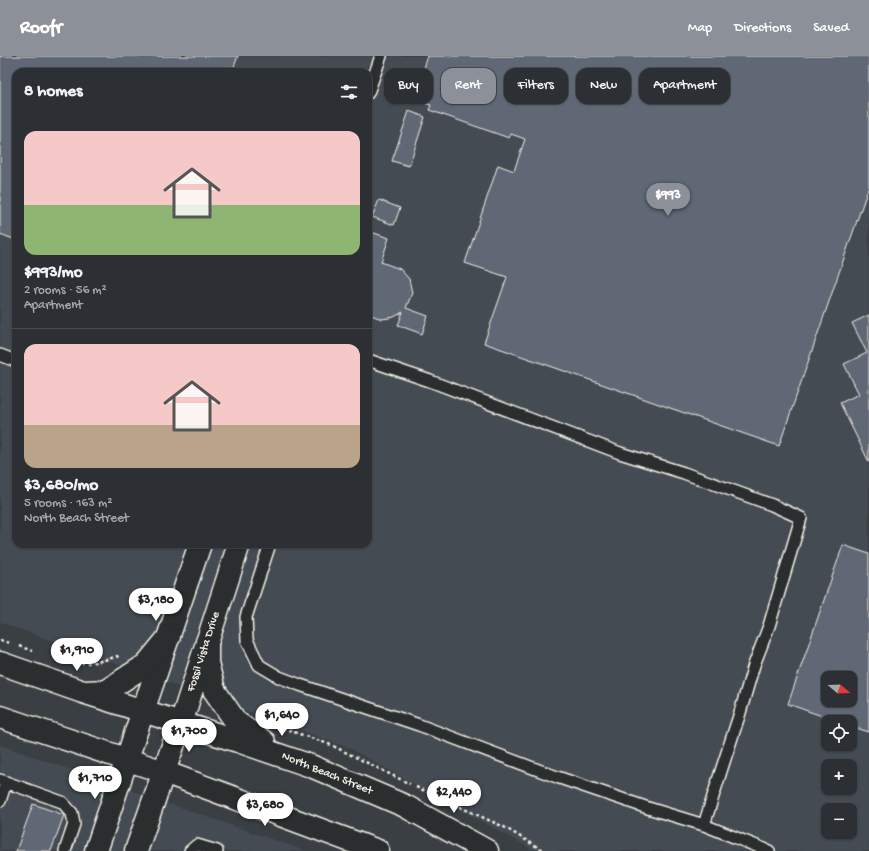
<!DOCTYPE html>
<meta charset="utf-8">
<style>
body{margin:0;font-family:"Gochi Hand",sans-serif;background:#34373b;color:#f1f3f6;height:100vh;display:flex;flex-direction:column;font-size:15px;white-space:nowrap}
*{box-sizing:border-box;margin:0}
p{font-size:13px;color:#a6a9ac}
.icon{flex:none;width:22px;height:22px;fill:none;stroke:currentColor;stroke-width:2;stroke-linecap:round;stroke-linejoin:round}
.map{position:relative;flex:1;overflow:hidden}
.sheet{position:absolute;left:12px;top:12px;width:360px;height:480px;display:flex;flex-direction:column;background:#2c2f33;border-radius:12px;box-shadow:0 1px 3px #0004,0 0 0 1px #484a4e}
.sheet>*{flex:none}
.hud{position:absolute;left:384px;top:12px;width:380px;height:36px;display:flex;gap:8px}
.needle{width:26px;rotate:109deg}
.fabs{position:absolute;left:821px;top:615px;display:grid;gap:8px}
.fabs a{display:grid;place-items:center;width:36px;height:36px;border-radius:8px;background:#2c2f33;box-shadow:0 1px 3px #0004,0 0 0 1px #484a4e;font-size:20px}
.price{position:absolute;translate:-50% -34px;padding:0 9px;border-radius:14px;background:#fff;color:#222;font-size:13px;line-height:26px;filter:drop-shadow(0 1px 2px #0008)}
.price::after{content:'';position:absolute;left:50%;top:24px;width:12px;height:9px;margin-left:-6px;background:inherit;clip-path:polygon(0 0,100% 0,50% 100%)}
.price.active{background:#8c9099;color:#fff}
ul{padding:0;list-style:none}
li{display:grid;align-content:center;gap:8px;height:212px;padding:0 12px}
li+li{border-top:1px solid #484a4e}
li span{display:grid;place-items:center;height:124px;border-radius:12px;color:#555}
li>.icon{margin-inline-start:auto}
span .icon{width:72px;height:72px;fill:#fffc;stroke-width:1}
li b{font-size:17px}
h2{display:flex;justify-content:space-between;align-items:center;height:48px;padding:0 12px;font-size:17px}
.pill{padding:0 14px;border-radius:12px;background:#2c2f33;box-shadow:0 1px 3px #0004,0 0 0 1px #484a4e;font-size:14px;line-height:36px}
.pill.active{background:#8c9099;color:#fff}
header{display:flex;align-items:center;gap:24px;box-sizing:border-box;height:56px;padding:0 20px;background:#8c9099;color:#fff}
header strong{font-size:19px}
nav{display:flex;gap:22px;margin-inline-start:auto;font-size:14px}
.map>svg:first-child{display:block}
.built{fill:#454b53;fill-rule:evenodd}
.building{fill:#606876;stroke:#f4f1e8;fill-rule:evenodd}
.lines{fill:none;stroke-linecap:round;stroke-linejoin:round}
.lane-casing{stroke:#f4f1e8;stroke-width:14}
.street-casing{stroke:#f4f1e8;stroke-width:25}
.secondary-casing{stroke:#f4f1e8;stroke-width:25}
.path{stroke:#f4f1e8;stroke-width:2.5;stroke-dasharray:3 3;stroke-linecap:butt}
.lane{stroke:#2a2d2e;stroke-width:11}
.street{stroke:#2a2d2e;stroke-width:22}
.secondary{stroke:#2a2d2e;stroke-width:22}
.labels{text-anchor:middle;dominant-baseline:central;stroke-width:3;stroke-linejoin:round;paint-order:stroke}
.street-label{font-size:12px;fill:#f4f1e8;stroke:#2a2d2e}
</style>
<header>
<strong>Roofr</strong>
<nav><a>Map</a><a>Directions</a><a>Saved</a></nav>
</header>
<div class="map">
<svg width="869" height="795" viewBox="0 0 869 795">
<rect width="100%" height="100%" fill="#3a3f44"/>
<filter id="ink" filterUnits="userSpaceOnUse"><feTurbulence type="fractalNoise" baseFrequency=".025" numOctaves="2"/><feDisplacementMap in="SourceGraphic" scale="8" xChannelSelector="R" yChannelSelector="G"/><feConvolveMatrix kernelMatrix="1 2 1 2 8 2 1 2 1" color-interpolation-filters="sRGB"/></filter>
<g filter="url(#ink)">
<path class="built" d="M0 0H869V795H535L349 692 0 566ZM16 16H368V488H16ZM828 622H850V644H828ZM828 666H850V688H828ZM828 710H850V732H828ZM828 754H850V776H828Z
M0 689 306 795H0Z"/>
<path class="building" d="M0 0H238L232 16H16V184L0 178Z
M428 0H869V130L779 390 484 287 507 221 465 207 498 109 514 115 525 83 511 78 509 82 429 54 431 49 413 44Z
M409 55 425 61 409 110 392 105Z
M379 144 400 152 394 169 372 161Z
M368 175 389 182 381 206 400 213 409 223 412 237 406 252 428 260 422 278 398 269 403 256 394 261 389 262 382 263 368 258Z
M869 259V406L840 347 859 338 844 308 867 297 852 267Z
M843 489 869 498V676L850 670V666H839L788 648ZM828 622H850V644H828Z
M33 748 64 759 51 795H16Z"/>
<g class="lines">
<g class="lane-casing">
<path id="lane" d="M368 37 381 0
M0 299 16 305
M368 304 430 325 620 397 684 417 772 449 801 462 769 570 754 609 739 660 722 712 704 769 769 795
M270 488 246 561 247 584 259 609 279 621 300 629 419 669 557 721 648 752 704 769
M0 724 62 746 72 757 74 768 65 795
M0 745 6 726
M190 795 197 789 217 795"/>
</g>
<g class="street-casing">
<path id="street" d="M143 655 200 488
M181 667 239 488"/>
</g>
<g class="secondary-casing">
<path id="secondary" d="M207 586V607L214 634 236 666 264 686
M0 607 83 636 238 685 311 710 405 750 487 795
M85 636 106 635 129 620 146 609 169 581
M0 661 164 716 378 795
M96 795 143 655
M136 795 181 667"/>
</g>
<path class="path" d="M0 584 9 587
M19 590 32 595
M57 604C79 609 96 608 117 600L119 603
M277 670 331 689 410 728
M416 731 504 771 544 795"/>
<use href="#lane" class="lane"/>
<use href="#street" class="street"/>
<use href="#secondary" class="secondary"/>
</g>
</g>
<g class="labels">
<g class="street-label">
<text transform="translate(204 596) rotate(-72)">Fossil Vista Drive</text>
<text transform="translate(327 718) rotate(22)">North Beach Street</text>
</g>
</g>
</svg>
<div class="fabs">
<a><svg class="needle" viewBox="-14 -14 28 28"><path d="M0-13l5 13h-10z" fill="#e53935"/><path d="M0 13l5-13h-10z" fill="#a6a9ac"/></svg></a>
<a><svg class="icon" aria-label="locate" viewBox="0 0 24 24"><circle cx="12" cy="12" r="6"/><path d="M12 2v4M12 18v4M2 12h4M18 12h4"/></svg></a>
<a>+</a>
<a>−</a>
</div>
<b class="price active" style="left:668px;top:161px">$993</b>
<b class="price" style="left:156px;top:566px">$3,180</b>
<b class="price" style="left:77px;top:616px">$1,910</b>
<b class="price" style="left:282px;top:681px">$1,640</b>
<b class="price" style="left:189px;top:697px">$1,700</b>
<b class="price" style="left:95px;top:744px">$1,710</b>
<b class="price" style="left:454px;top:758px">$2,440</b>
<b class="price" style="left:265px;top:771px">$3,680</b>
<div class="hud">
<a class="pill">Buy</a>
<a class="pill active">Rent</a>
<a class="pill">Filters</a>
<a class="pill">New</a>
<a class="pill">Apartment</a>
</div>
<section class="sheet">
<h2>8 homes<svg class="icon" aria-label="filters" viewBox="0 0 24 24"><path d="M4 7h16M4 17h16"/><circle cx="9" cy="7" r="2"/><circle cx="15" cy="17" r="2"/></svg></h2>
<ul>
<li><span style="background:linear-gradient(#f6c9c9 60%,#8fb573 0)"><svg class="icon" aria-label="home" viewBox="0 0 24 24"><path d="M3 11l9-7 9 7M6 9v11h12V9"/></svg></span><div><b>$993/mo</b><p>2 rooms · 56 m²</p><p>Apartment</p></div></li>
<li><span style="background:linear-gradient(#f6c9c9 65%,#b9a48a 0)"><svg class="icon" aria-label="home" viewBox="0 0 24 24"><path d="M3 11l9-7 9 7M6 9v11h12V9"/></svg></span><div><b>$3,680/mo</b><p>5 rooms · 163 m²</p><p>North Beach Street</p></div></li>
</ul>
</section>
</div>
